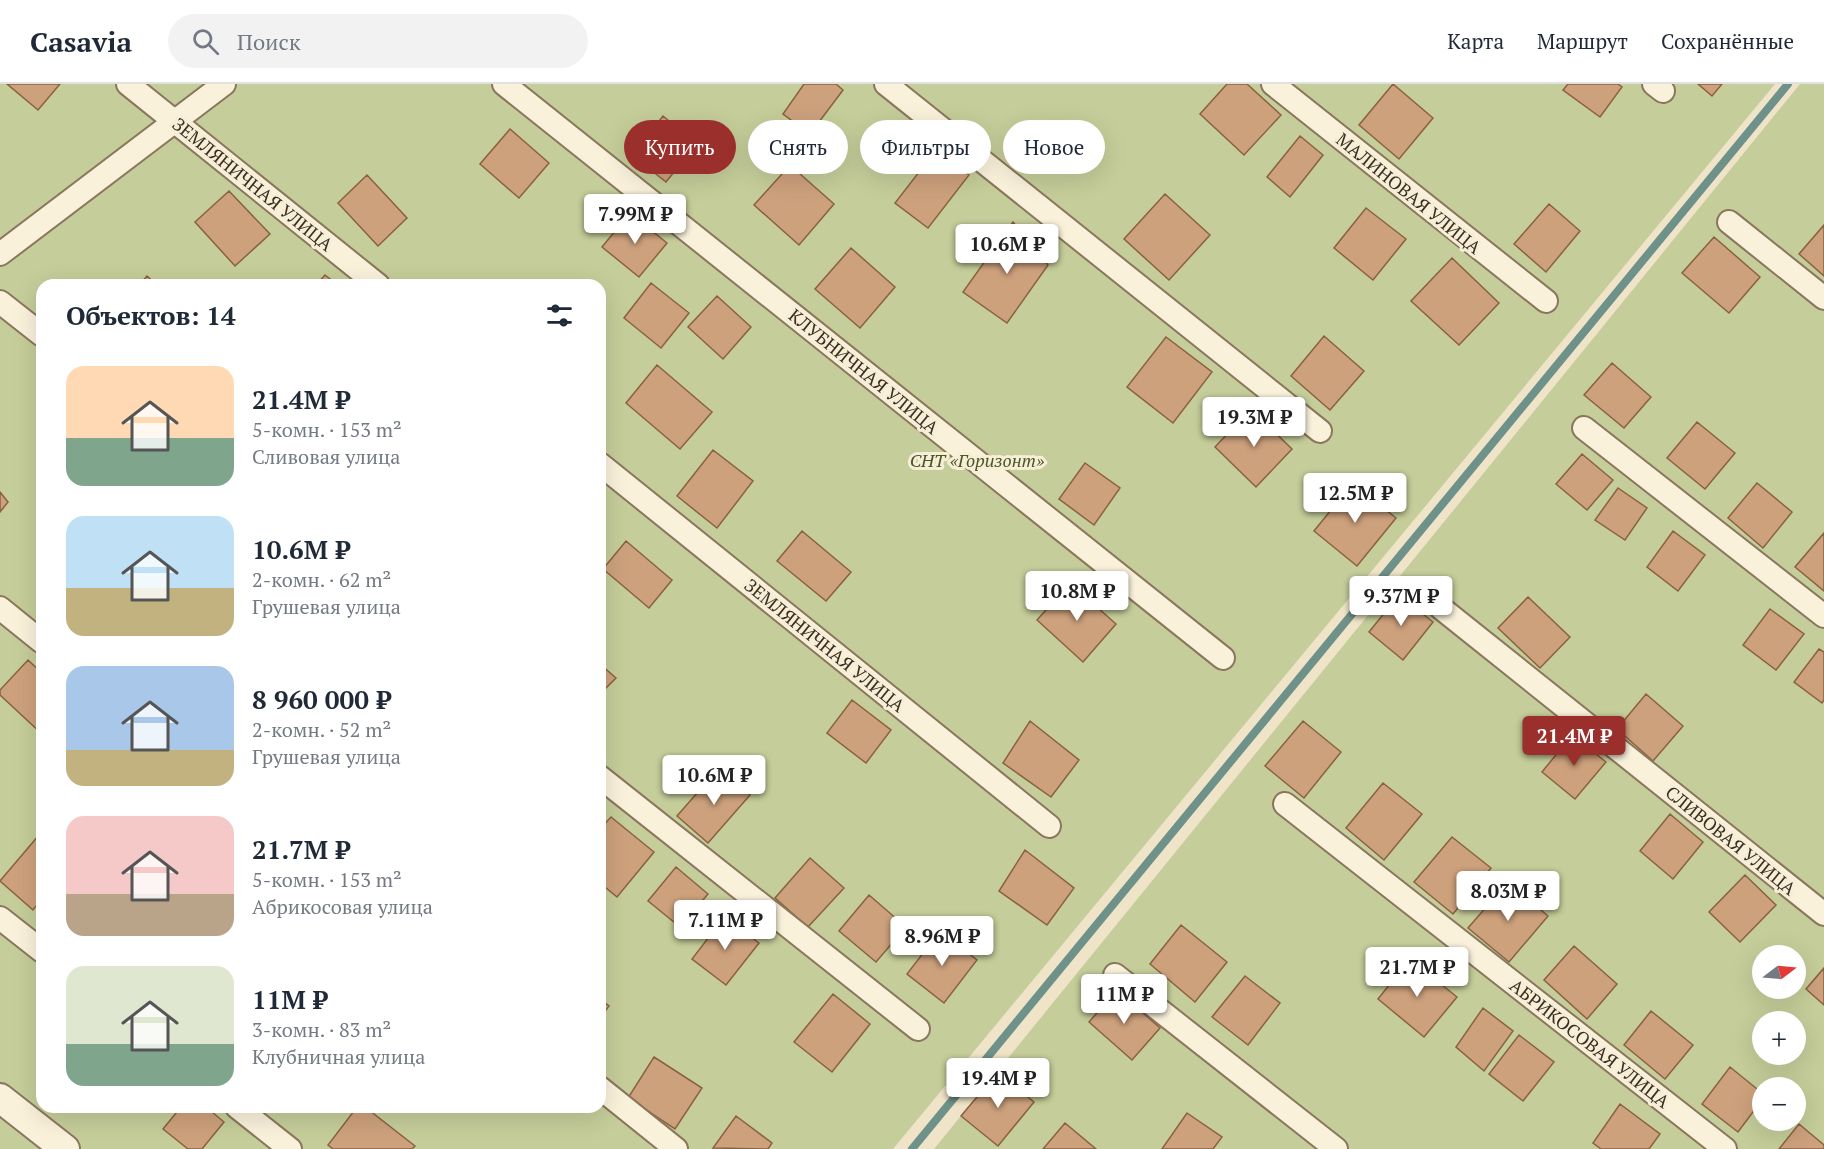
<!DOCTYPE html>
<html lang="ru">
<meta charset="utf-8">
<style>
body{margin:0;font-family:"PT Serif",serif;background:#f2f2f3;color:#1f2937;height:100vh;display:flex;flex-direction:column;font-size:22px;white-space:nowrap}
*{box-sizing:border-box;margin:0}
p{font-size:20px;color:#747a83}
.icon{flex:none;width:33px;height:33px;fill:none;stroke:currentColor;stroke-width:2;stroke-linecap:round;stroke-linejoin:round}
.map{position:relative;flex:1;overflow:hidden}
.details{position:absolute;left:36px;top:195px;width:570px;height:834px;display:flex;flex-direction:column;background:#fff;border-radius:18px;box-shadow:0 6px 24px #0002}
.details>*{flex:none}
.top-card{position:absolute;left:624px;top:36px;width:570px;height:54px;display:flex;gap:12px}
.needle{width:39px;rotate:74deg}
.controls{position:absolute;left:1752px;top:861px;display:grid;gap:12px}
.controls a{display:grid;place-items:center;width:54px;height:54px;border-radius:50%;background:#fff;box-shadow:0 6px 24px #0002;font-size:30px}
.price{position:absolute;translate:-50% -51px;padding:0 14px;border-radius:6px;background:#fff;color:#222;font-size:20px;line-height:39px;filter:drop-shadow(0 2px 3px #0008)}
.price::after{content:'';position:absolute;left:50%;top:36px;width:18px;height:14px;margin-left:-9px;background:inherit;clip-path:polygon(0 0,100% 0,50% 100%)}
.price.active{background:#9a2f2b;color:#fff}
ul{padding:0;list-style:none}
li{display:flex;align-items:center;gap:18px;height:150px;padding:0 30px}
li span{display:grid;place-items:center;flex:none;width:168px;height:120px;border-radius:18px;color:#555}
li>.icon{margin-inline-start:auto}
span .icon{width:72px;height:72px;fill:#fffc;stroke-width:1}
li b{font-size:26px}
h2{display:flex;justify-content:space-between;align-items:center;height:72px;padding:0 30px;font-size:26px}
.pill{padding:0 21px;border-radius:27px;background:#fff;box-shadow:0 6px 24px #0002;font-size:21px;line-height:54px}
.pill.active{background:#9a2f2b;color:#fff}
header{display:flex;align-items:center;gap:36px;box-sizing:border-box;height:84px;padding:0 30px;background:#fff;border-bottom:2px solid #e0e1e3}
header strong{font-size:28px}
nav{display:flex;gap:33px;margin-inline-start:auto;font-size:21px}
.search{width:420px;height:54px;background:#f2f2f3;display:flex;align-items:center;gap:15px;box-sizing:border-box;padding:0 21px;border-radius:33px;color:#747a83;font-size:22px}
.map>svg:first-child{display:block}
.green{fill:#c5cd9a;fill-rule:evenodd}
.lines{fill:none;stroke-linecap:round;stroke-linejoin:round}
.stream{stroke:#6e918a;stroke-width:8}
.building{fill:#cda17c;stroke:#8a6141;stroke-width:1.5}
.minor-casing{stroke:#8a765c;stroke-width:26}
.tertiary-casing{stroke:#8a765c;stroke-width:32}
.minor{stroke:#f9f1da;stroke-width:22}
.tertiary{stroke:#f9f1da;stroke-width:28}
.labels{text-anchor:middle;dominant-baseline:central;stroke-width:6;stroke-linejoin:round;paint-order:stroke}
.street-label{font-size:18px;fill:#3b2e20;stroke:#f6eed6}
.park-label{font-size:18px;font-style:italic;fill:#495726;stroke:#f6eed6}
</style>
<header>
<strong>Casavia</strong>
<div class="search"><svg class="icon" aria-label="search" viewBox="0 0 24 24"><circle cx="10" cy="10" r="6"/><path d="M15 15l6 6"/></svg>Поиск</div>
<nav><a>Карта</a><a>Маршрут</a><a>Сохранённые</a></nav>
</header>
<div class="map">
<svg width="1824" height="1065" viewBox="0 0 1824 1065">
<rect width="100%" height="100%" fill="#efe4c7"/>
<path class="green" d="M0 0H1775L893 1065H0ZM42 201H600V1023H42Z
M1800 0H1824V1065H934ZM1762 872H1796V904H1762ZM1762 938H1796V970H1762ZM1762 1004H1796V1036H1762Z"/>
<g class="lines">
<path class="stream" d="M912 1065 1788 0"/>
</g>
<path class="building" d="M7 0H60L38 26Z
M804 0H836L843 6 810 50 783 30Z
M1227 0H1247L1281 31 1244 71 1200 30Z
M1393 0 1433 34 1399 75 1359 41Z
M1568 0H1618L1622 3 1600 33 1563 6Z
M1698 0H1722L1712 12Z
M663 32 697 60 666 98 632 71Z
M510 45 549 79 519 114 480 80Z
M1300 52 1323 71 1290 113 1267 93Z
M936 66 969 91 928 144 895 119Z
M790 81 834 120 799 161 754 121Z
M367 91 407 134 378 162 338 119Z
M229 107 270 150 235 182 195 138Z
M1165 110 1210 151 1169 196 1124 155Z
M1549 120 1580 147 1546 188 1514 160Z
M1366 124 1406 155 1373 196 1334 164Z
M630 129 667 159 639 193 602 163Z
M1013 138 1048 181 1007 239 963 208Z
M1824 141V192L1799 170Z
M1714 153 1760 193 1729 229 1682 189Z
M851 164 895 203 860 244 815 205Z
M1452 174 1499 219 1459 261 1411 217Z
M325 191 338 201H316Z
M147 192 157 201H139Z
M651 199 689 229 661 264 624 234Z
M717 212 751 243 723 275 688 243Z
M1324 252 1364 287 1330 326 1291 292Z
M1166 253 1212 288 1173 339 1127 303Z
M1612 279 1651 313 1624 344 1584 311Z
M657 281 712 328 680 365 626 319Z
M1251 325 1292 365 1256 403 1215 363Z
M1697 338 1735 369 1705 405 1667 374Z
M713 366 753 397 717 444 677 412Z
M1582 370 1613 396 1587 426 1556 400Z
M1085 379 1120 404 1094 441 1059 415Z
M1353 399 1396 434 1357 482 1314 447Z
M1757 399 1792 428 1763 464 1728 434Z
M1618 404 1647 424 1625 456 1595 436Z
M0 408 8 418 0 428Z
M802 447 851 488 826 517 777 477Z
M1673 447 1705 471 1678 507 1647 483Z
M1824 449V507L1795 483Z
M626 457 672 496 649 524 603 485Z
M1070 499 1116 540 1083 578 1037 536Z
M1399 511 1433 538 1403 576 1369 548Z
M1528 513 1570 553 1540 584 1498 544Z
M1770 525 1804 550 1776 586 1743 561Z
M1819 565 1824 568V616L1822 619 1794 598Z
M28 576 42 589V650L0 611V606Z
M600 580 616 594 600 610Z
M1646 610 1683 642 1653 677 1617 645Z
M852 616 891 646 866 679 827 649Z
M1030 637 1079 676 1051 713 1003 679Z
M1303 637 1341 668 1304 714 1265 682Z
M1572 651 1606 678 1575 715 1542 688Z
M719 684 750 711 708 759 677 732Z
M1383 699 1422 730 1384 776 1346 744Z
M1670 730 1703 758 1673 795 1640 767Z
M611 733 654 768 617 813 600 799V745Z
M39 751 42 753V815L33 826 0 797Z
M1452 753 1491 784 1453 830 1414 798Z
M1025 766 1074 804 1047 841 999 807Z
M810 774 844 804 808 843 775 814Z
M676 783 708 810 680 843 648 817Z
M1745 791 1776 821 1740 858 1709 828Z
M1508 798 1548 832 1509 878 1468 844Z
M869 811 906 843 876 878 839 847Z
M725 832 759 859 726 901 692 875Z
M1181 841 1227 878 1195 918 1150 880Z
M940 847 977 876 944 919 907 890Z
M1574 862 1617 900 1587 935 1544 896Z
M1410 875 1457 913 1424 953 1378 915Z
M1824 884V921L1806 905Z
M1245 892 1280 919 1248 961 1212 933Z
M1117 906 1160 944 1132 976 1089 938Z
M833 910 870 940 832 988 794 958Z
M600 915 609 922 600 934Z
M1483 924 1513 947 1484 987 1456 963Z
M1651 927 1693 961 1665 995 1624 961Z
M1519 951 1554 978 1523 1017 1489 990Z
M654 973 702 1004 675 1045 628 1014Z
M1730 983 1762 1009V1016L1738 1048 1702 1020Z
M998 988 1034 1018 998 1062 961 1032Z
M1620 1020 1660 1050 1649 1065H1601L1593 1059Z
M181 1023H206L224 1038 202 1065H188L163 1045Z
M357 1023H365L415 1062 412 1065H333L328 1061Z
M1187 1029 1222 1053 1213 1065H1162Z
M736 1032 772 1059 768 1065 713 1064Z
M1065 1039 1096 1065H1043Z
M1799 1040 1824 1061V1065H1779Z"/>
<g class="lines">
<g class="minor-casing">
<path id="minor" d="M128 0 378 201
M504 0 1223 574
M886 0 1320 347
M1273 0 1546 217
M1654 0 1663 7
M1729 138 1824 214
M0 170 224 0
M0 218 42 251
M1584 344 1824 532
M600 380 1049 742
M0 524 42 558
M1441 524 1824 830
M600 693 918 945
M1285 720 1725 1065
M0 834 42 867
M1115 891 1336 1065
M600 1004 676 1065
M237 1023 290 1065"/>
</g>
<g class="tertiary-casing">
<path id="tertiary" d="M0 1014 65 1065"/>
</g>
<use href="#minor" class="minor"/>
<use href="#tertiary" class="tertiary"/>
</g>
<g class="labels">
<g class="street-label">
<text transform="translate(253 100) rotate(39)">ЗЕМЛЯНИЧНАЯ УЛИЦА</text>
<text transform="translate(1409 109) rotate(39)">МАЛИНОВАЯ УЛИЦА</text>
<text transform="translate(864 287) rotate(39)">КЛУБНИЧНАЯ УЛИЦА</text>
<text transform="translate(825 561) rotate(39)">ЗЕМЛЯНИЧНАЯ УЛИЦА</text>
<text transform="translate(1731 756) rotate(39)">СЛИВОВАЯ УЛИЦА</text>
<text transform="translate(1590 959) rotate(38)">АБРИКОСОВАЯ УЛИЦА</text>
</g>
<g class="park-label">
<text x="977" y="376">СНТ «Горизонт»</text>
</g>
</g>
</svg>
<div class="controls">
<a><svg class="needle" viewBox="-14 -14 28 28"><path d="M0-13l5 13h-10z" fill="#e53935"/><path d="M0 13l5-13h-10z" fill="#747a83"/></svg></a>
<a>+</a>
<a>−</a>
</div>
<b class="price" style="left:635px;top:161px">7.99M ₽</b>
<b class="price" style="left:1007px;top:191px">10.6M ₽</b>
<b class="price" style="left:1254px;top:364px">19.3M ₽</b>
<b class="price" style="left:1355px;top:440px">12.5M ₽</b>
<b class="price" style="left:1077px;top:538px">10.8M ₽</b>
<b class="price" style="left:1401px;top:543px">9.37M ₽</b>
<b class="price active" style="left:1574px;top:683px">21.4M ₽</b>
<b class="price" style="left:714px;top:722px">10.6M ₽</b>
<b class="price" style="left:1508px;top:838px">8.03M ₽</b>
<b class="price" style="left:725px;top:867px">7.11M ₽</b>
<b class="price" style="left:942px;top:883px">8.96M ₽</b>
<b class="price" style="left:1417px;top:914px">21.7M ₽</b>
<b class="price" style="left:1124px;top:941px">11M ₽</b>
<b class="price" style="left:998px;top:1025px">19.4M ₽</b>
<div class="top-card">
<a class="pill active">Купить</a>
<a class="pill">Снять</a>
<a class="pill">Фильтры</a>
<a class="pill">Новое</a>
</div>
<section class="details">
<h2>Объектов: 14<svg class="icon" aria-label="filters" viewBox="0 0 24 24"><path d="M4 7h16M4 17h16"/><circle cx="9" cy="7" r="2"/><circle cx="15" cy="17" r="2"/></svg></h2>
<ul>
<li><span style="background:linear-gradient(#ffd9b3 60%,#7fa58c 0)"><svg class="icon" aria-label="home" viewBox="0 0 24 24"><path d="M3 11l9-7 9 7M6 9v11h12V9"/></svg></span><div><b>21.4M ₽</b><p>5-комн. · 153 m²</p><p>Сливовая улица</p></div></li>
<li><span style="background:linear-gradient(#bfe0f5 60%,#c2b280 0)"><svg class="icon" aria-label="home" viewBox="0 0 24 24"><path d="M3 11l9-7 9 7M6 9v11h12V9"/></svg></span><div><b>10.6M ₽</b><p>2-комн. · 62 m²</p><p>Грушевая улица</p></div></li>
<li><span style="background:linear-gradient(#a9c7e8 70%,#c2b280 0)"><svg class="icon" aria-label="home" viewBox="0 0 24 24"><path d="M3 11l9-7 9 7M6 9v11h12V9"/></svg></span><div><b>8 960 000 ₽</b><p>2-комн. · 52 m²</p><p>Грушевая улица</p></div></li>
<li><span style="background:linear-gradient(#f6c9c9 65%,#b9a48a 0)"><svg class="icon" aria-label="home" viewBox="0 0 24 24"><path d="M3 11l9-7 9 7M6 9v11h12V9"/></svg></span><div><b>21.7M ₽</b><p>5-комн. · 153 m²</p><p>Абрикосовая улица</p></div></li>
<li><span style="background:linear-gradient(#dfe7d0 65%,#7fa58c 0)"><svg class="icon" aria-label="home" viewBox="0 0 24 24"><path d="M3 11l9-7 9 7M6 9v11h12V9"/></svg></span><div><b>11M ₽</b><p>3-комн. · 83 m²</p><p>Клубничная улица</p></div></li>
</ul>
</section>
</div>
